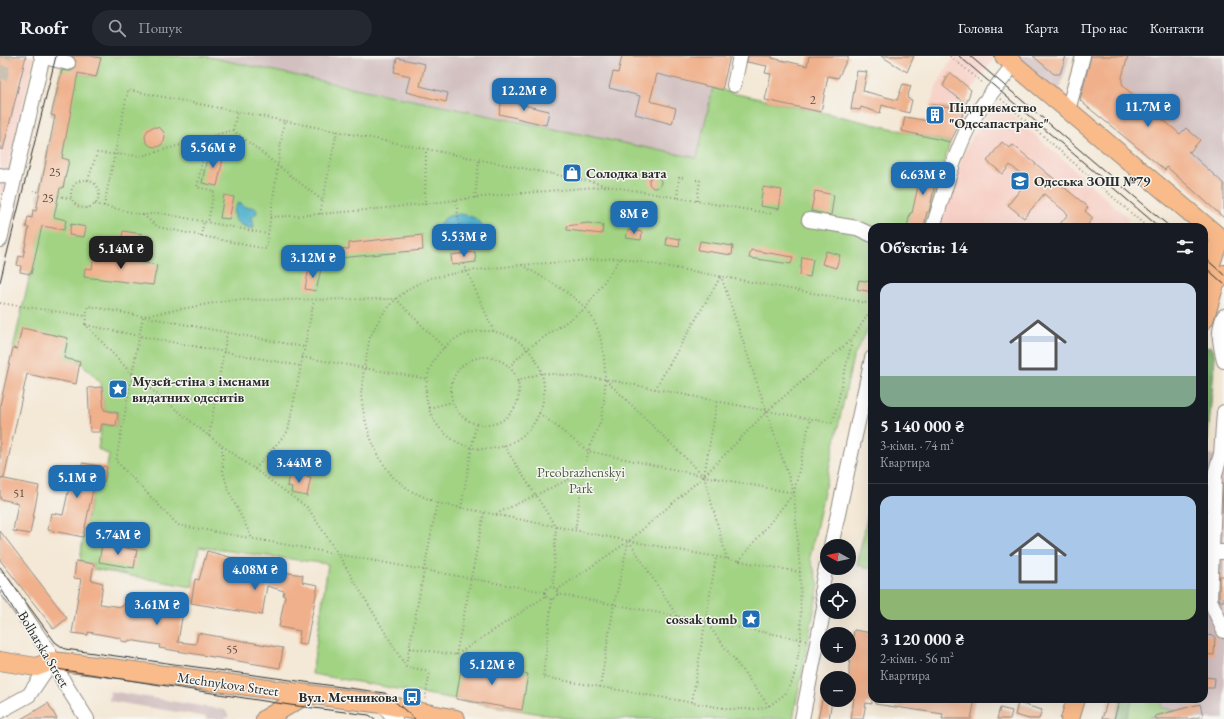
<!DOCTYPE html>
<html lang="uk">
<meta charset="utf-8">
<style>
body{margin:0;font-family:"EB Garamond",serif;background:#242831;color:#f1f3f6;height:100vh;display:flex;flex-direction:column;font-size:15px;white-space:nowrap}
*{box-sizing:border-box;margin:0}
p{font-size:13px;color:#9ea1a6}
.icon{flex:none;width:22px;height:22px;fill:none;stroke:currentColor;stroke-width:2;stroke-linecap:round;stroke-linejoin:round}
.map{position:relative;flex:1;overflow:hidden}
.details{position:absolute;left:868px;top:167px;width:340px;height:480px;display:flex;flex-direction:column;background:#171b24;border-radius:12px;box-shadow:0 4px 16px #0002}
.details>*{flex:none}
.needle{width:26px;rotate:278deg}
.fabs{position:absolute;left:820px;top:483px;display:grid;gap:8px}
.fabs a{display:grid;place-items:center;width:36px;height:36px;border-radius:50%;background:#171b24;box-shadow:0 4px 16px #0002;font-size:20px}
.price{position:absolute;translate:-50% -34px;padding:0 9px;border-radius:8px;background:#1f6fb2;color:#fff;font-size:13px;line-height:26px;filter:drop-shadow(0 1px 2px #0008)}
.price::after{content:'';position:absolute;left:50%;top:24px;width:12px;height:9px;margin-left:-6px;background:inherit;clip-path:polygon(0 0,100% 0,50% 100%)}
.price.on{background:#222;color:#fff}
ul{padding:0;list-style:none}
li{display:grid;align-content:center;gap:8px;height:212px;padding:0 12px}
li+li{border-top:1px solid #363941}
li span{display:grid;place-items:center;height:124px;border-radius:12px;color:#555}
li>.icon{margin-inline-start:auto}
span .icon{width:72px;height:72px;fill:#fffc;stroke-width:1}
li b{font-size:17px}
h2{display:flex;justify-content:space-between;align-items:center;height:48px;padding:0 12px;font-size:17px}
header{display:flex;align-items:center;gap:24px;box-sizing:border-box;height:56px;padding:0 20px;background:#171b24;border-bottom:1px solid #363941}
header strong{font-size:19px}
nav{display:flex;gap:22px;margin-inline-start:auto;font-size:14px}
.search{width:280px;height:36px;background:#242831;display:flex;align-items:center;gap:10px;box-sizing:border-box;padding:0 14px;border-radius:22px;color:#9ea1a6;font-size:15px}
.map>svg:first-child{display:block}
.built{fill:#f7d1c7}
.industrial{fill:#d2bfc0}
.green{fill:#a1d383;stroke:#667f57}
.forest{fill:#80b571;stroke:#56704e}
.water{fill:#4db0cc;stroke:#3c6e7c}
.building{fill:#f0b08b}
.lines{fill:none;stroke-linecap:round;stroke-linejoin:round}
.minor-tunnel{stroke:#ccc2b4;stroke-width:14;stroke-dasharray:14 7;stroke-linecap:butt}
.minor-casing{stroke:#908a80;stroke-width:16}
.major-casing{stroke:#908a80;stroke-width:20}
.path{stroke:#908a80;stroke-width:2;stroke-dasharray:1 3;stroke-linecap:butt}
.minor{stroke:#fff;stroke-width:14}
.major{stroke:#fabb8b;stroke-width:18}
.tram{stroke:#2b2b2b;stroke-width:1}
.labels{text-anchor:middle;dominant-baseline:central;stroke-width:3;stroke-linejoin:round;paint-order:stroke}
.number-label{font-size:12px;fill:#5c4c43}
.poi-label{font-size:14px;font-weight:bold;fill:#2b2b2b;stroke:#f6f6f2;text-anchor:start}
.park-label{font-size:14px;fill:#4e5d45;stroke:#f6f6f2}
.street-label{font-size:14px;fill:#2b2b2b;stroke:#f6f6f2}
</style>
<header>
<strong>Roofr</strong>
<div class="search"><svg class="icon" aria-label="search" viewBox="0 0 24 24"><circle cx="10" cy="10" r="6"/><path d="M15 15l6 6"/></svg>Пошук</div>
<nav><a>Головна</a><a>Карта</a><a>Про нас</a><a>Контакти</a></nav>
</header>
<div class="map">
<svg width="1224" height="663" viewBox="0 0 1224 663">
<rect width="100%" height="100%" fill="#f6f6f2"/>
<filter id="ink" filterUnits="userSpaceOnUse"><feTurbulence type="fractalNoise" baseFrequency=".025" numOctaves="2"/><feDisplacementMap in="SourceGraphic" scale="8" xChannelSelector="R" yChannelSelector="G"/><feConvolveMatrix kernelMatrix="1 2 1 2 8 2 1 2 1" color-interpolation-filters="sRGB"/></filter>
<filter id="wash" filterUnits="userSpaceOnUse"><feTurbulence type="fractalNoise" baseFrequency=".012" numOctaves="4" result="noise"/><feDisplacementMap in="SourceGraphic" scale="16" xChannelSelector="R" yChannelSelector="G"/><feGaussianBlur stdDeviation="0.9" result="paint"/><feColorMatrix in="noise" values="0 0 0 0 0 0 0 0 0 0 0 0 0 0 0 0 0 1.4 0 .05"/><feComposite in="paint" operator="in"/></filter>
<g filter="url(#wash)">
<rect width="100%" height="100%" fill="#f4e8d6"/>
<path class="built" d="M0 0H34L0 146Z
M956 0H996L971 34 958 72 950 86 922 79 928 68 931 49 936 31 946 12Z
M996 44 1129 163 1122 171H1064L1063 170 1062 171H936L968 88Z"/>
<path class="industrial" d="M204 0H641L713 31 697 103 407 43Z
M1007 0H1070L1057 43Z
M1088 0H1224V162L1167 111 1165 114 1084 48 1079 43V38Z
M1207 398 1224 402V663H1144L1177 654 1161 652 1163 643H1204V426Z
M110 635 225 654 229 660 225 663H206L208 661 109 645Z"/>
<path class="green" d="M94 0H204L407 43 697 102 713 31 732 37 821 56 950 86 927 171H872V266L853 302 810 501 819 529 793 663H569L312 618 328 508 199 491 192 531 93 513 94 508 80 506 83 481 95 424 104 426 109 399 98 393 102 368 116 370 118 357 104 354 101 327 80 306 13 292 47 146 38 144 55 60 51 59 62 10 79 14V17L96 21 100 3Z
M872 439V513L857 509Z
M1133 643H1163L1161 652 1178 654 1144 663H1126Z"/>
<path class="forest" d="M1210 290 1213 293 1215 302 1204 426V297L1206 291Z
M1121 643H1133L1126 663H1115Z"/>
<path class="water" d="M238 147 241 148 245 151H251L256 152 257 157 251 162 254 170 253 173 241 169 235 164V159L233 156Z
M461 158C470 160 480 162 484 173L482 181C471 180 469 175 456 176L450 183 446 185 440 182 438 172C442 161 449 159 461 158Z"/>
<g id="blocks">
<path class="building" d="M0 0H26L3 94 0 93Z
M72 0H90L101 2 96 21 78 17 62 102 69 104 63 132H60L54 161 66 164 64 174 42 170 31 218 20 216 21 210 17 209 19 200 23 201 29 172 26 171 28 161 32 162 33 154 36 155 55 60 51 59 62 14 70 15 74 13 76 5Z
M622 0H730L722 34 657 18 650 45 676 52 672 68 635 58 640 40 609 32 613 16 618 17Z
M748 0H772V2L807 10 809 0H849L838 22 828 20 821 56 765 44 771 18 765 17 767 10 747 6Z
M881 0H914L907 16Z
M1033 0H1066L1060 18H1054Z
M1091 0H1128L1122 21V27L1125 32 1180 78 1186 72 1200 84 1190 96 1188 95 1224 128V162L1167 111 1165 114 1084 48 1080 44Z
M397 2 425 8 420 30 448 37 446 46 406 36 410 20 394 16Z
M857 15 867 16 863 35 897 44 903 28 911 30 907 42 912 44 909 57 882 49 880 57 861 51 860 54 851 53Z
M950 16 971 34 966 48 943 30Z
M502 44 549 55 546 69 499 58Z
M931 49 965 52 957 73 950 86 902 75 905 61 928 65Z
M145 81a10 10 0 1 1 20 0a10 10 0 1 1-20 0Z
M1002 86 1009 92 1013 89 1088 151 1085 155 1093 162 1086 171H1064L1060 168 1068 158 1044 138 1024 162 1008 149 1028 124 1010 109 1003 118 987 105Z
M208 96 224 99 217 130 202 127Z
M916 109 938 114 929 156H927L924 171H907L910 157H912L920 121 914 120Z
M649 126a6 6 0 1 1 12 0a6 6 0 1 1-12 0Z
M763 131 782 134 779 153 760 150Z
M815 135 834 139 831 159 811 155Z
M224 139 234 141 229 163 220 162Z
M588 167 603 169 602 178 567 174V170Z
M71 168 86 171 84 181 69 179Z
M628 174 642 176 641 184 626 182Z
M123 175 142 178 141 190 121 187Z
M422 179 423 194 339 202H329L318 191 349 193V187Z
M667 181 680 183 679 191 666 189Z
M700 185 733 190 732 199 698 194Z
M751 194 793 201 791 208 749 202Z
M826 195 840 199 836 212 822 208Z
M475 196 476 206 452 209 451 199Z
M94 197 157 209 153 229 84 221 85 212 92 213Z
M802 201 813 203 810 221 800 219Z
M309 211 321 213 316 235 305 233Z
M859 224 872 226V236L857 233Z
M22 272 68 282 64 302 80 306 76 328 27 318 4 422H0V349L13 292 17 293Z
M102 331 104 354 118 357 116 370 102 368 100 376H90L88 332Z
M82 407 107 411 104 426 95 424 83 481 48 474 51 457 63 459 69 432 56 430 59 414 80 419Z
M289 417 311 421 307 440 291 437 292 431 287 430Z
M0 422 39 430 30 478 13 475 18 447 0 443Z
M1205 426H1206L1205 455 1204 448Z
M1223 427H1224V456H1222Z
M0 475 67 562 54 573 0 504Z
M102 488 137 494 134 512 99 506Z
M207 495 289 517 303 519 302 526 318 529 306 589 298 588 300 575 279 571 285 540 283 539 284 535 267 530 262 559 191 547 195 523 199 524Z
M76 505 94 508 91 524 103 527 100 548 122 551 127 544H132L137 548 138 554 160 558 163 539 185 543 178 586 196 588 198 577 283 592 280 612 159 592 160 589 129 584 128 586 121 585V582L88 576V579L72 577 81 523 74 522Z
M1219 520H1224V545H1220L1219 542Z
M854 574 872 577V648L866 647 863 663H851L854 642 849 641V611Z
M1204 579 1215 580 1214 599 1204 598Z
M462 607 528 618 522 654 456 643Z
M1204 621 1215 622 1214 632H1204Z
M875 643H952L962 644 963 643H975L971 663H942L943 658 875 648Z
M1108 643H1120L1114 663H1102Z
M822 644H832L829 663H818Z
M48 647 57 663H21L35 655Z
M1018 647 1042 654 1039 663H1029L1015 659Z
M1200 648 1203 660 1190 663H1156L1155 660Z
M1000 652 1012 655 1010 663H997Z"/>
</g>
</g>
<g filter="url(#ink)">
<use href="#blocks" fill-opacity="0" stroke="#908a80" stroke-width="1"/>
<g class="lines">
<path class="minor-tunnel" d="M0 23 5 0"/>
<g class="minor-casing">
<path id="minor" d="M41 0 68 7
M734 29 740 0
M1068 54 1083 0
M0 119 8 121
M809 164 857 172 872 179
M933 171C944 137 953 102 969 70 981 48 999 28 1014 8
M0 184 43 0
M1224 260C1217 277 1220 287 1224 305
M1224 356 1221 398 1215 418 1210 544 1224 575
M831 490 872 302
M1211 496H1224
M0 523 47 593 65 628 87 663
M382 648 395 663
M0 655 29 639 52 605
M802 663 824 552C825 546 822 541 822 535 822 526 825 517 827 508"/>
</g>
<g class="major-casing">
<path id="major" d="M1004 0 1224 185
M1204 227 1220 182
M1204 264 1215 228 1224 218
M0 605 36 611 52 605 104 611 382 648 456 663
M265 663 306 639
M1070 663 1076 643"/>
</g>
<path class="path" d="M950 0 984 28
M945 21 947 23
M1001 43 1147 171
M233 74 323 145
M233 74 237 56
M207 82 197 131 214 135 208 166
M88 124 97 97 142 100 233 74
M696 124H700L697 145
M71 138a14 14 0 1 1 28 0a14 14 0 1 1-28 0Z
M33 135 40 136
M58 140 72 143
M475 142 479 103
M677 142 679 121 685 122
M456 144 463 197
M95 148 143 159 160 157 268 178
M425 149 426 93
M104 150 128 34 593 126 608 130 773 158
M320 158 337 75
M143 159 158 171 266 193 284 65
M270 161C338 158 406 150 473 142 518 137 562 134 607 130
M201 180 204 165
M464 208 494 276
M522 209C543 222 568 234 585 252 608 276 608 332 601 363 598 374 590 386 588 397 582 422 579 449 575 475
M0 247 86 260
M85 268 132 318 209 380 308 452 338 498 406 611 430 615 425 643
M85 268 88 250 304 291
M86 269 139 280 301 310
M426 334a59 59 0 1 1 118 0a59 59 0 1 1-118 0Z
M444 292 396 243 230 244 143 260 116 405 178 469 545 536
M451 335a34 34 0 1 1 68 0a34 34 0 1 1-68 0Z
M302 301 427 323
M509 311 527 293 585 253 620 203
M606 324 703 419
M517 325 541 317 605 323 767 355 833 367 852 285
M655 333 721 220
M717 346 704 420 727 503
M429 352 452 346
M539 357 588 395 704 420 794 437
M209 380 227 277
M222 390 223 416 229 436 252 482
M504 390 556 471 553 531
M255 413 288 375 314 244
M461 452 476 368
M496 458 584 416
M629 485 677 560
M739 505 794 437 810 363
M800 516 629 485 437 447 411 435 393 421 379 402 369 378 364 359 361 339 364 312 370 281 381 260 396 243 411 231 431 222 467 215 521 209 620 202 872 248
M545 537a6 6 0 1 1 12 0a6 6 0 1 1-12 0Z
M557 534 629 485 704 420 767 355 852 283 872 252
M557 538 806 584
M552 543 543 621 729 653H757L769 650 785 638 792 626 796 612 801 583 800 516 794 437 721 220
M706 566 769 650
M410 592 456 599 546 540
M456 599 484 457
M406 609 437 447
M600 631 614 549 628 487
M692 646 716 502"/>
<use href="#minor" class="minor"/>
<use href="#major" class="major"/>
<path class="tram" d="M959 0 1159 171
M970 0 1170 171
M1204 201 1224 219
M1204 210 1224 228
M0 226 56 0
M0 511 55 586 65 593 385 637 415 663
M0 531 42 600 47 607 57 613 290 649 369 659 375 663"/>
</g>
</g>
<defs>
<g id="building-square" transform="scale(1)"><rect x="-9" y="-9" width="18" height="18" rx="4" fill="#1f6fb2" stroke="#f6f6f2"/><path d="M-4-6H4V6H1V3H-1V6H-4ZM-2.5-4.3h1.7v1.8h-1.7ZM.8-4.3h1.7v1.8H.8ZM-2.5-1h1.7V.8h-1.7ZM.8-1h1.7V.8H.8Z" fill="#fff"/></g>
<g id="shop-square" transform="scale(1)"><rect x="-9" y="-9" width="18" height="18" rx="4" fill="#1f6fb2" stroke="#f6f6f2"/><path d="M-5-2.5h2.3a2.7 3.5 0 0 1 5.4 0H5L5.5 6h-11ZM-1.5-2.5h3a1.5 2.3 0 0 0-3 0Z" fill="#fff"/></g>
<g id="school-square" transform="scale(1)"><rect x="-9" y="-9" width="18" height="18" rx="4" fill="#1f6fb2" stroke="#f6f6f2"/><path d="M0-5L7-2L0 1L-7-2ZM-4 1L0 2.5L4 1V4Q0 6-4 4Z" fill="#fff"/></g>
<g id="sight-square" transform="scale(1)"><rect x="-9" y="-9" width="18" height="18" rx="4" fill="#1f6fb2" stroke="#f6f6f2"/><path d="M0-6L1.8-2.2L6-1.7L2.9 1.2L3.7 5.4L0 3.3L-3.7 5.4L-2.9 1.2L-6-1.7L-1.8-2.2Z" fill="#fff"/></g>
<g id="bus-square" transform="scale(1)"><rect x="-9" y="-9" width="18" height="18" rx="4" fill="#1f6fb2" stroke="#f6f6f2"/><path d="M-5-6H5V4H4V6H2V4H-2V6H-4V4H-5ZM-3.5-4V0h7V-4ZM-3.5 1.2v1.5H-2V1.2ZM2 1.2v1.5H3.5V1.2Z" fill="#fff"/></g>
</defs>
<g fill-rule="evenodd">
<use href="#building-square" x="935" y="59"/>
<use href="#shop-square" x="572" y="117"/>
<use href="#school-square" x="1020" y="125"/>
<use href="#sight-square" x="118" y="333"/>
<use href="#sight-square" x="751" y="563"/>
<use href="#bus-square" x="412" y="641"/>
</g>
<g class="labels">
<g class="number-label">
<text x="813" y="44">2</text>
<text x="55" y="116">25</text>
<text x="48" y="142">25</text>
<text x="19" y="437">51</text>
<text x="232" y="593">55</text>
</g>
<g class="poi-label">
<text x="949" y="51">Підприємство<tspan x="949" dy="16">"Одесапастранс"</tspan></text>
<text x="586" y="117">Солодка вата</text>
<text x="1034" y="125">Одеська ЗОШ №79</text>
<text x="132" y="325">Музей-стіна з іменами<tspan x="132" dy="16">видатних одеситів</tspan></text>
<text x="737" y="563" text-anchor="end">cossak tomb</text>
<text x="398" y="641" text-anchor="end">Вул. Мечникова</text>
</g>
<g class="park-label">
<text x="581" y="416">Preobrazhenskyi<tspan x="581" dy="16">Park</tspan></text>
</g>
<g class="street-label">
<text transform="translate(44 593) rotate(59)">Bolharska Street</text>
<text transform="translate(228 628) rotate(8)">Mechnykova Street</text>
</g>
</g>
</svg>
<div class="fabs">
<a><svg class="needle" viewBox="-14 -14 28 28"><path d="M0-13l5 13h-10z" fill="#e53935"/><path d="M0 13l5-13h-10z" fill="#9ea1a6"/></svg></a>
<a><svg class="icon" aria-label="locate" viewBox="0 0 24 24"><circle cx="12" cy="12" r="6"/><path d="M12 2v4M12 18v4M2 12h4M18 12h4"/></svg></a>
<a>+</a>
<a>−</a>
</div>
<b class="price" style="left:524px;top:56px">12.2M ₴</b>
<b class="price" style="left:1148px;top:72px">11.7M ₴</b>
<b class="price" style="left:213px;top:113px">5.56M ₴</b>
<b class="price" style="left:923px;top:140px">6.63M ₴</b>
<b class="price" style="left:634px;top:179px">8M ₴</b>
<b class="price" style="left:464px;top:202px">5.53M ₴</b>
<b class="price on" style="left:121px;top:214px">5.14M ₴</b>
<b class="price" style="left:313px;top:223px">3.12M ₴</b>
<b class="price" style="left:299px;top:428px">3.44M ₴</b>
<b class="price" style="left:77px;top:443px">5.1M ₴</b>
<b class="price" style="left:118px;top:500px">5.74M ₴</b>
<b class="price" style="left:255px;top:535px">4.08M ₴</b>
<b class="price" style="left:157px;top:570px">3.61M ₴</b>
<b class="price" style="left:492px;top:630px">5.12M ₴</b>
<section class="details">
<h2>Об’єктів: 14<svg class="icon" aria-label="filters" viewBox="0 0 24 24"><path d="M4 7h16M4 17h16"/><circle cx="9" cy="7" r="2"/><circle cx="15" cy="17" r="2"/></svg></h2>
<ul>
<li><span style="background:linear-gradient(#c9d6e8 75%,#7fa58c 0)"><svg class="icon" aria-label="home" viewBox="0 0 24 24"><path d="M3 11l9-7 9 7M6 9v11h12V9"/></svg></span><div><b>5 140 000 ₴</b><p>3-кімн. · 74 m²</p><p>Квартира</p></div></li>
<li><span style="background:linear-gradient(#a9c7e8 75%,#8fb573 0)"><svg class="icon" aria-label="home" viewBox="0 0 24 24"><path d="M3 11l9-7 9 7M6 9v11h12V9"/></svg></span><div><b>3 120 000 ₴</b><p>2-кімн. · 56 m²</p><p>Квартира</p></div></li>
</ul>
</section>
</div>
